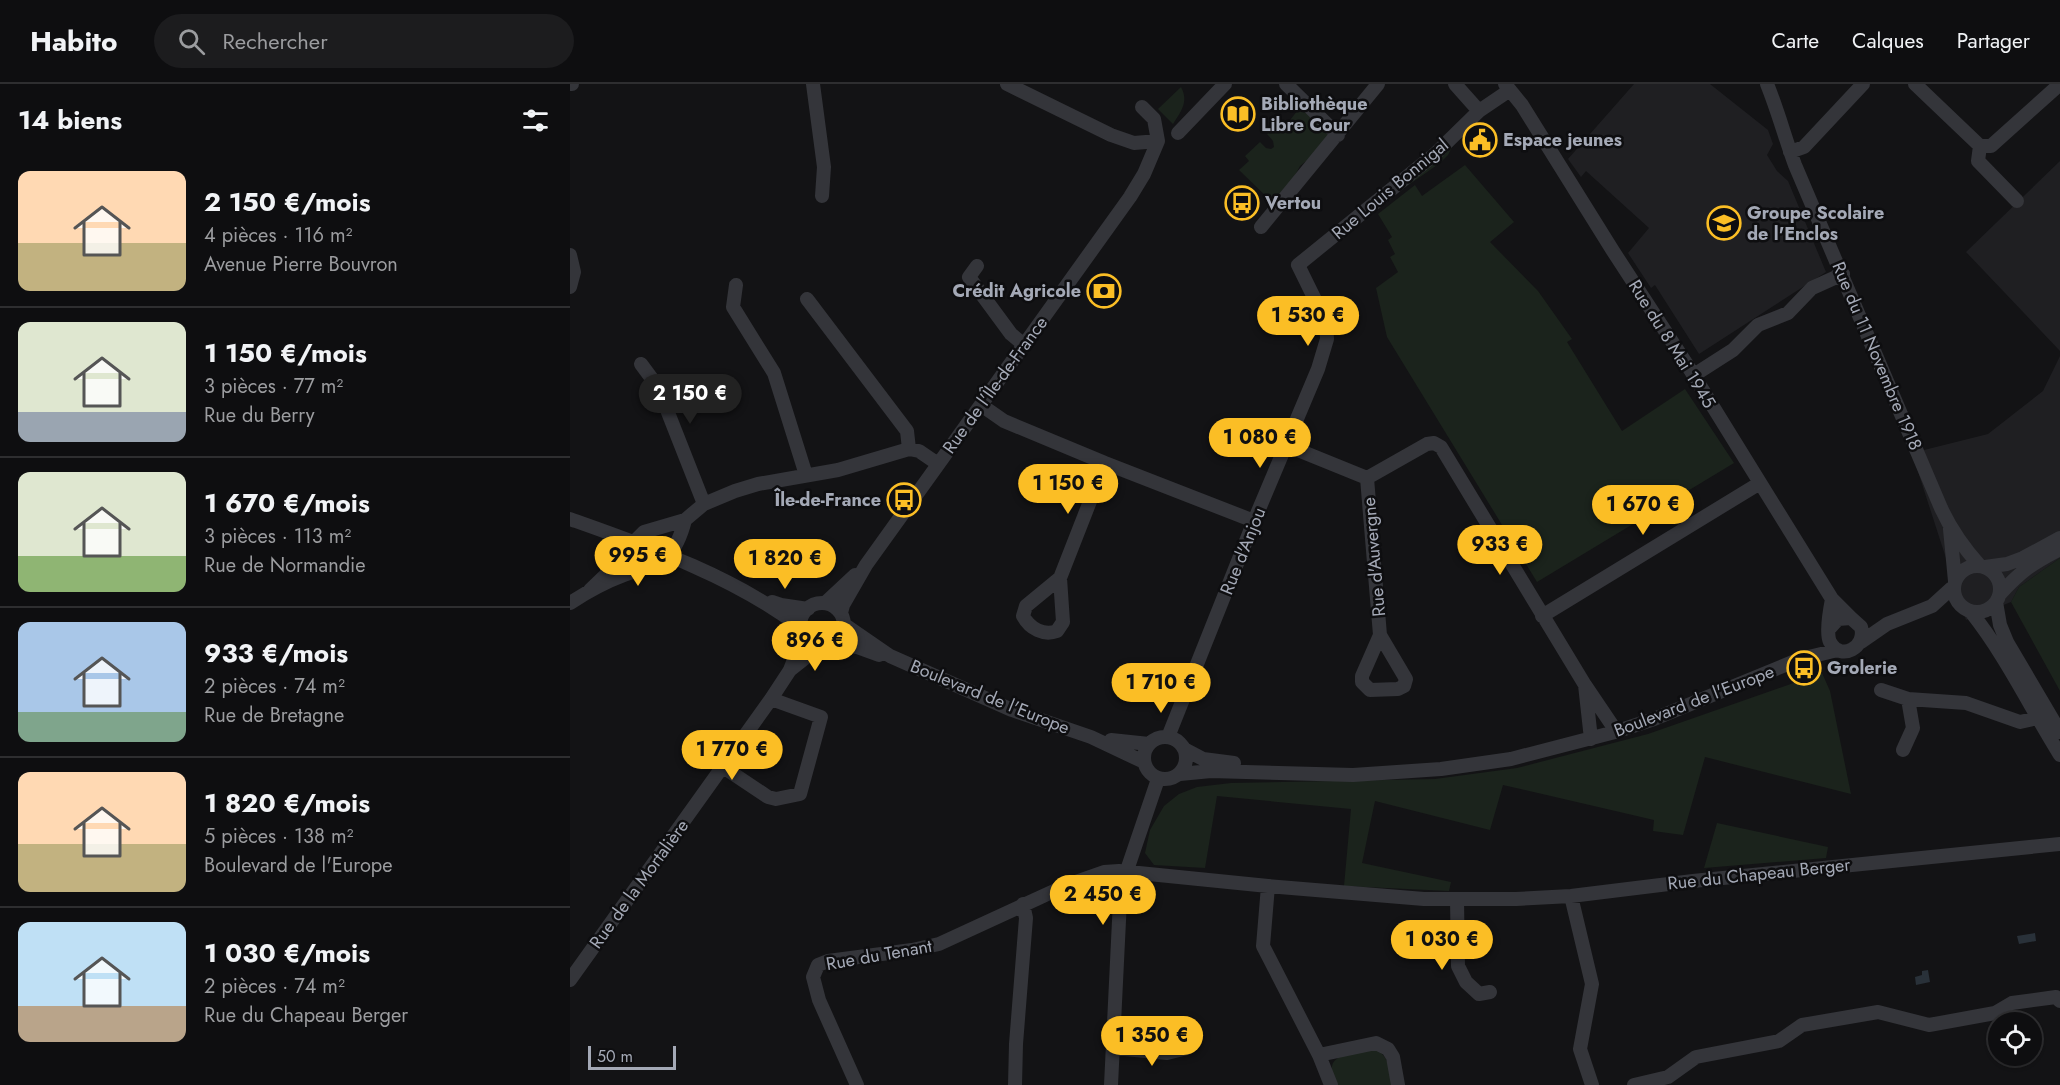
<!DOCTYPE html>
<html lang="fr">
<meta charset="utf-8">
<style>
body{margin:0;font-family:Jost,sans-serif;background:#1c1c1e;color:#f1f3f6;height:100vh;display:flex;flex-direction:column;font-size:22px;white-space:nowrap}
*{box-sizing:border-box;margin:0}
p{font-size:20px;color:#9b9c9f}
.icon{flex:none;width:33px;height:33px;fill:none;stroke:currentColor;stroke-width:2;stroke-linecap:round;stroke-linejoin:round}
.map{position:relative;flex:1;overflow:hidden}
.drawer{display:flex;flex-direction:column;background:#0e0e10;width:570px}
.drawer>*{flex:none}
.fabs{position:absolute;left:1418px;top:928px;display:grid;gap:12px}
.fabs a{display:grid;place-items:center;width:54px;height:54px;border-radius:50%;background:#0e0e10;box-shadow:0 2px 4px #0004,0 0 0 2px #2e2e30;font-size:30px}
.scale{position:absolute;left:18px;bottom:15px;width:88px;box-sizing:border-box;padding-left:6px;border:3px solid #a4a9b6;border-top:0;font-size:16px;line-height:21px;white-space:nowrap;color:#a4a9b6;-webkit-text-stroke:4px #0e0e10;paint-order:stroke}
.price{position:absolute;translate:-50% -51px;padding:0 14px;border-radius:21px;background:#fbbe25;color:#111;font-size:20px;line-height:39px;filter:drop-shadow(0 2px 3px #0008)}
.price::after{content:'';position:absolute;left:50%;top:36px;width:18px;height:14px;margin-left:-9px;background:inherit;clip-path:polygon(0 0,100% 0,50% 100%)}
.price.active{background:#222;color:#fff}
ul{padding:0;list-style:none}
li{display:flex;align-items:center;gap:18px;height:150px;padding:0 18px}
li+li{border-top:2px solid #2e2e30}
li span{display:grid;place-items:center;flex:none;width:168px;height:120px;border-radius:12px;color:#555}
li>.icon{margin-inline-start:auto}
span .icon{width:72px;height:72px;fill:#fffc;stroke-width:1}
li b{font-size:26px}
h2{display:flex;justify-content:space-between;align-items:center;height:72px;padding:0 18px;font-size:26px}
header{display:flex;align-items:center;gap:36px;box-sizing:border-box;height:84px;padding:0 30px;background:#0e0e10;border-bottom:2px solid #2e2e30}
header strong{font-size:28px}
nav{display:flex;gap:33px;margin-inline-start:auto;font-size:21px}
.search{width:420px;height:54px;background:#1c1c1e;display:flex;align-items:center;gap:15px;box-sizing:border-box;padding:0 21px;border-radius:33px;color:#9b9c9f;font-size:22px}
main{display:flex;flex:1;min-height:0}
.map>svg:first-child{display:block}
.built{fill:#1f1f22}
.green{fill:#1b231c}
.water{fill:#293139}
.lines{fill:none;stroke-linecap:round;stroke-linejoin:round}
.minor{stroke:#34353a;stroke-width:14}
.labels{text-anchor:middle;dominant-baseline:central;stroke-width:5;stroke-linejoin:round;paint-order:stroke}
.poi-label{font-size:18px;font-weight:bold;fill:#a4a9b6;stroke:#0e0e10;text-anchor:start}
.street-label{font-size:18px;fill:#a4a9b6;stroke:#0e0e10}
</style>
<header>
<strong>Habito</strong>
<div class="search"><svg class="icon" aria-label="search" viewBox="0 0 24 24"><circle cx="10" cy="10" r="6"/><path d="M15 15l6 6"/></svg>Rechercher</div>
<nav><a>Carte</a><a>Calques</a><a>Partager</a></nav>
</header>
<main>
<section class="drawer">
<h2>14 biens<svg class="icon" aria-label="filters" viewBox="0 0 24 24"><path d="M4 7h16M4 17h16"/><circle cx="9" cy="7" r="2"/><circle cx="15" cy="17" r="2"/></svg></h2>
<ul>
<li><span style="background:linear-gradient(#ffd9b3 60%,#c2b280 0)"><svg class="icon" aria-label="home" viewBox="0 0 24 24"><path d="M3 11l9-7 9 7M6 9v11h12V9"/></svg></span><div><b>2 150 €/mois</b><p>4 pièces · 116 m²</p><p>Avenue Pierre Bouvron</p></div></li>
<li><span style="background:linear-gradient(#dfe7d0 75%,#9aa5b1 0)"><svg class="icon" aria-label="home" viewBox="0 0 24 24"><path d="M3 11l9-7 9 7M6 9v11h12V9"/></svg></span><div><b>1 150 €/mois</b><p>3 pièces · 77 m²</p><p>Rue du Berry</p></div></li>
<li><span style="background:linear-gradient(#dfe7d0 70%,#8fb573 0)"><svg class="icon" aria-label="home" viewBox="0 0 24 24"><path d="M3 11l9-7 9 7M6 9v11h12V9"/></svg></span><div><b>1 670 €/mois</b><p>3 pièces · 113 m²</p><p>Rue de Normandie</p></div></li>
<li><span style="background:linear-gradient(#a9c7e8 75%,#7fa58c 0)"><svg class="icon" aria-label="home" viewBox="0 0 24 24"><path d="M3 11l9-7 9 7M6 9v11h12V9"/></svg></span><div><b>933 €/mois</b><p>2 pièces · 74 m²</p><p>Rue de Bretagne</p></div></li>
<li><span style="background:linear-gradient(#ffd9b3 60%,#c2b280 0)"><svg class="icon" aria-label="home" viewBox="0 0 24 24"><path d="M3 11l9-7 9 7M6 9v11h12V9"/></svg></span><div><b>1 820 €/mois</b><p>5 pièces · 138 m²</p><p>Boulevard de l'Europe</p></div></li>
<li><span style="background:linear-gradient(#bfe0f5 70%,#b9a48a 0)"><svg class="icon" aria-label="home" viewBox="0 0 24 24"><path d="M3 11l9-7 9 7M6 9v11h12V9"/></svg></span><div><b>1 030 €/mois</b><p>2 pièces · 74 m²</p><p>Rue du Chapeau Berger</p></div></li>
</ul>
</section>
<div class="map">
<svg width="1490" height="1001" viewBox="0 0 1490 1001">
<rect width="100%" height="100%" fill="#131315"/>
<path class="built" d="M1064 0H1140L1198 46 1203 60 1197 71 1207 87 1218 97 1256 188 1129 270 1085 201 1081 204 1058 169 1079 144 1016 87 1011 93 998 75Z
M1490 77V267L1396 168Z
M1490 272V474L1449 503 1441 518 1396 536 1342 369 1418 350 1473 307Z"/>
<path class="green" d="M611 3C619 18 611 27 603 40L588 25Z
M731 22 761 53 755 62 730 82 717 106 703 119 669 86 679 77 675 72 690 58 696 64 701 65 704 63 703 57 697 50 713 36 717 40Z
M884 59 878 71 870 79 827 109Z
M895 81 944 138 920 158 968 207 1002 255 997 258 1052 347 1115 305 1164 379 967 498 817 253 806 204 828 188 820 173 825 170 818 156 822 153 808 130 845 101 852 112Z
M1490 474V607L1441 518 1449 503Z
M1252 589 1260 607 1281 710 1135 673 1113 751 1083 747 1084 736 933 701 920 746 805 717 792 779 881 798 879 807 774 802 781 725 647 712 635 784 584 781 575 769 580 746 594 722 609 710 627 703 661 699 865 695 947 684 1078 650Z
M1147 739 1258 763 1256 774 1134 784Z
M806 965C820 974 819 985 822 1001H766C765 995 761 988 762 982 765 968 794 967 806 965Z"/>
<path class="water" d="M1465 849 1466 857 1449 860 1447 852Z
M1358 886 1360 898 1346 901 1345 893 1352 891V887Z"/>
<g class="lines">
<path class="minor" d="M0 0H2
M243 0 254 83 252 112
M437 0 541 51 564 59 588 57
M716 0 768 51
M885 0 909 27
M935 0 952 21 1043 167 1116 279 1262 515 1281 534
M1197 0C1208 27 1215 54 1225 81L1371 424C1381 446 1394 464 1410 482
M1345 0 1410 62 1408 77 1447 117
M572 23 584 35 588 57
M608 49 655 0
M1410 62H1421L1490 0
M1220 68 1234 63 1293 0
M691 143 808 0
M0 171 4 188 0 203
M407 182 399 193 441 250 454 261
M166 201 163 223 204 289 236 391
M237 215 337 347 339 365
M71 280 88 303 134 420
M1124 291 1163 266 1188 241 1218 229 1242 204 1273 190
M411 321 434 337 535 379 684 437
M715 364H723L797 394 857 360 864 359 871 363 1015 601
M797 394 810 551 792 592V598L800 606 828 605 834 602 836 595 810 551
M0 435C79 463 163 492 230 543
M1380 445 1385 497
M1384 505a23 23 0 1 1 46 0a23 23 0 1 1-46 0Z
M1415 483 1437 480 1453 474 1490 454
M490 494 456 522 453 532C460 545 474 552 487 547L493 538 490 494 535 379
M20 506 45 482 64 458 74 448 115 436 134 420 165 407 188 400 268 386 339 365 349 367 368 380
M1429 511C1451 487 1461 480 1490 465
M202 518 211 521 238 525
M1426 518 1430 541 1437 558 1490 648
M230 541a22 22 0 1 1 44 0a22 22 0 1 1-44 0Z
M0 519C17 508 35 498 54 491 90 477 104 479 115 436
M255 519 285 491
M1401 528C1436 572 1460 623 1490 671
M271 529 273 521 296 481 560 113 574 90 588 57
M972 532 1190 399
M275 541 320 572 442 626 521 653 574 678
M1259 545 1268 535 1281 534 1291 543C1297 563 1271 578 1260 558 1256 550 1260 525 1262 515
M1291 558 1317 540 1362 522 1384 502
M264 560 287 563 309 571
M220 586 249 563
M1311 606 1338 615 1396 619 1450 638 1467 634
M574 674a21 21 0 1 1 42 0a21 21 0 1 1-42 0Z
M598 653 684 437 748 285 757 255 756 238 728 181 865 70 909 27 940 6
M1021 655 1015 601 1042 641 1045 648
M541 656 579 660
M614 665 633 675 664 679
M1333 666 1343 644 1338 615
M153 683 198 713 206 715 230 710 251 633 201 615
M610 690 641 687 783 691 871 685 941 675 1045 648 1084 635 1230 575 1268 566
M698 802 693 862 749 971 761 1001
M1001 812 1022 900 1010 965 1022 1001
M887 815 888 882 896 898 909 910 920 908
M0 896 201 615 220 586 233 552
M544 964 597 969 617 964
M749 971 806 959 818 965 823 973 828 1001
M287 1001 249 916 243 893 248 881 258 877 342 866 369 860 497 801 534 788 549 787 698 802 854 815H946L1001 812 1123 797 1490 760
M445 1001 446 960 456 834 453 820
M541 1001 550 816 556 789 588 695
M1064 1001 1098 993 1126 973 1209 957 1232 941 1308 928 1359 941 1425 929 1442 919 1486 913 1490 917"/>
</g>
<defs>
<g id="library-ring" transform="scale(1.725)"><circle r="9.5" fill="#0e0e10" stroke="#fbbe25" stroke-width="1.5"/><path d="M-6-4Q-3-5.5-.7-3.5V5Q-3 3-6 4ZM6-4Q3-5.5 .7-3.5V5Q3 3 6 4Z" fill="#fbbe25"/></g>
<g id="civic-ring" transform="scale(1.725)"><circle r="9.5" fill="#0e0e10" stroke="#fbbe25" stroke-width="1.5"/><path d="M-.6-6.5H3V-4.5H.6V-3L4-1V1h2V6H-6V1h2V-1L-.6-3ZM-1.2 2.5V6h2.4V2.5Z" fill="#fbbe25"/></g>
<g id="bus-ring" transform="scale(1.725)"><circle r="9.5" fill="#0e0e10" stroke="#fbbe25" stroke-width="1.5"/><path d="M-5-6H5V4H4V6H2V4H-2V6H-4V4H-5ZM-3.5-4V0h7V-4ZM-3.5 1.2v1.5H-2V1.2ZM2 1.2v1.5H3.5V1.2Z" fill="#fbbe25"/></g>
<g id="school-ring" transform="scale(1.725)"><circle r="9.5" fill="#0e0e10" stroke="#fbbe25" stroke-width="1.5"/><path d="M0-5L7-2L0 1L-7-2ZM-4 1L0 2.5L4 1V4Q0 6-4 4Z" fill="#fbbe25"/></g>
<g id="bank-ring" transform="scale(1.725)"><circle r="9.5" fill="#0e0e10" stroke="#fbbe25" stroke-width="1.5"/><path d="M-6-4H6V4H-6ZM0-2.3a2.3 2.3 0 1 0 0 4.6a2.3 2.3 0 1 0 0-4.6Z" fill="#fbbe25"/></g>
</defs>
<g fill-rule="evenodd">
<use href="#library-ring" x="668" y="30"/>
<use href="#civic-ring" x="910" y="56"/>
<use href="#bus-ring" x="672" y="119"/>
<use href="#school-ring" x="1154" y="139"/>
<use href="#bank-ring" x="534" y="207"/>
<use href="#bus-ring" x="334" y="416"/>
<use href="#bus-ring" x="1234" y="584"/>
</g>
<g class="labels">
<g class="poi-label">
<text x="691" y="20">Bibliothèque<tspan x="691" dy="21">Libre Cour</tspan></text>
<text x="933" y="56">Espace jeunes</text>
<text x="695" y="119">Vertou</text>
<text x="1177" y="129">Groupe Scolaire<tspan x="1177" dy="21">de l'Enclos</tspan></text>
<text x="511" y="207" text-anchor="end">Crédit Agricole</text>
<text x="311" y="416" text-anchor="end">Île-de-France</text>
<text x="1257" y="584">Grolerie</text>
</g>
<g class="street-label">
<text transform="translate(820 105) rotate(-40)">Rue Louis Bonnigal</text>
<text transform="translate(1102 260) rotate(58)">Rue du 8 Mai 1945</text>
<text transform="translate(1307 272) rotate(67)">Rue du 11 Novembre 1918</text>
<text transform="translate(425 301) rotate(-54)">Rue de l'Île-de-France</text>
<text transform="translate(673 467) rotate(-68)">Rue d'Anjou</text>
<text transform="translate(804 473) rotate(-95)">Rue d'Auvergne</text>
<text transform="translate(420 613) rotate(22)">Boulevard de l'Europe</text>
<text transform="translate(1124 617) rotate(-21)">Boulevard de l'Europe</text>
<text transform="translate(1189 790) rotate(-6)">Rue du Chapeau Berger</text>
<text transform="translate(69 800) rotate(-54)">Rue de la Mortalière</text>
<text transform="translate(309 871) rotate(-10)">Rue du Tenant</text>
</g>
</g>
</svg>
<div class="fabs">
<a><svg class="icon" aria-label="locate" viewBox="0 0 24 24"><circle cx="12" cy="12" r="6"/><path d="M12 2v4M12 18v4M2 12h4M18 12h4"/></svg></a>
</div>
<div class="scale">50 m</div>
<b class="price" style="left:738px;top:263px">1 530 €</b>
<b class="price active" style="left:120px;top:341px">2 150 €</b>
<b class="price" style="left:690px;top:385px">1 080 €</b>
<b class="price" style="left:498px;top:431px">1 150 €</b>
<b class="price" style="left:1073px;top:452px">1 670 €</b>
<b class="price" style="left:930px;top:492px">933 €</b>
<b class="price" style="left:68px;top:503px">995 €</b>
<b class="price" style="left:215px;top:506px">1 820 €</b>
<b class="price" style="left:245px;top:588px">896 €</b>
<b class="price" style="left:591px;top:630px">1 710 €</b>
<b class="price" style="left:162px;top:697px">1 770 €</b>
<b class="price" style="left:533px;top:842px">2 450 €</b>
<b class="price" style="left:872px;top:887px">1 030 €</b>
<b class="price" style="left:582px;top:983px">1 350 €</b>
</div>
</main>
